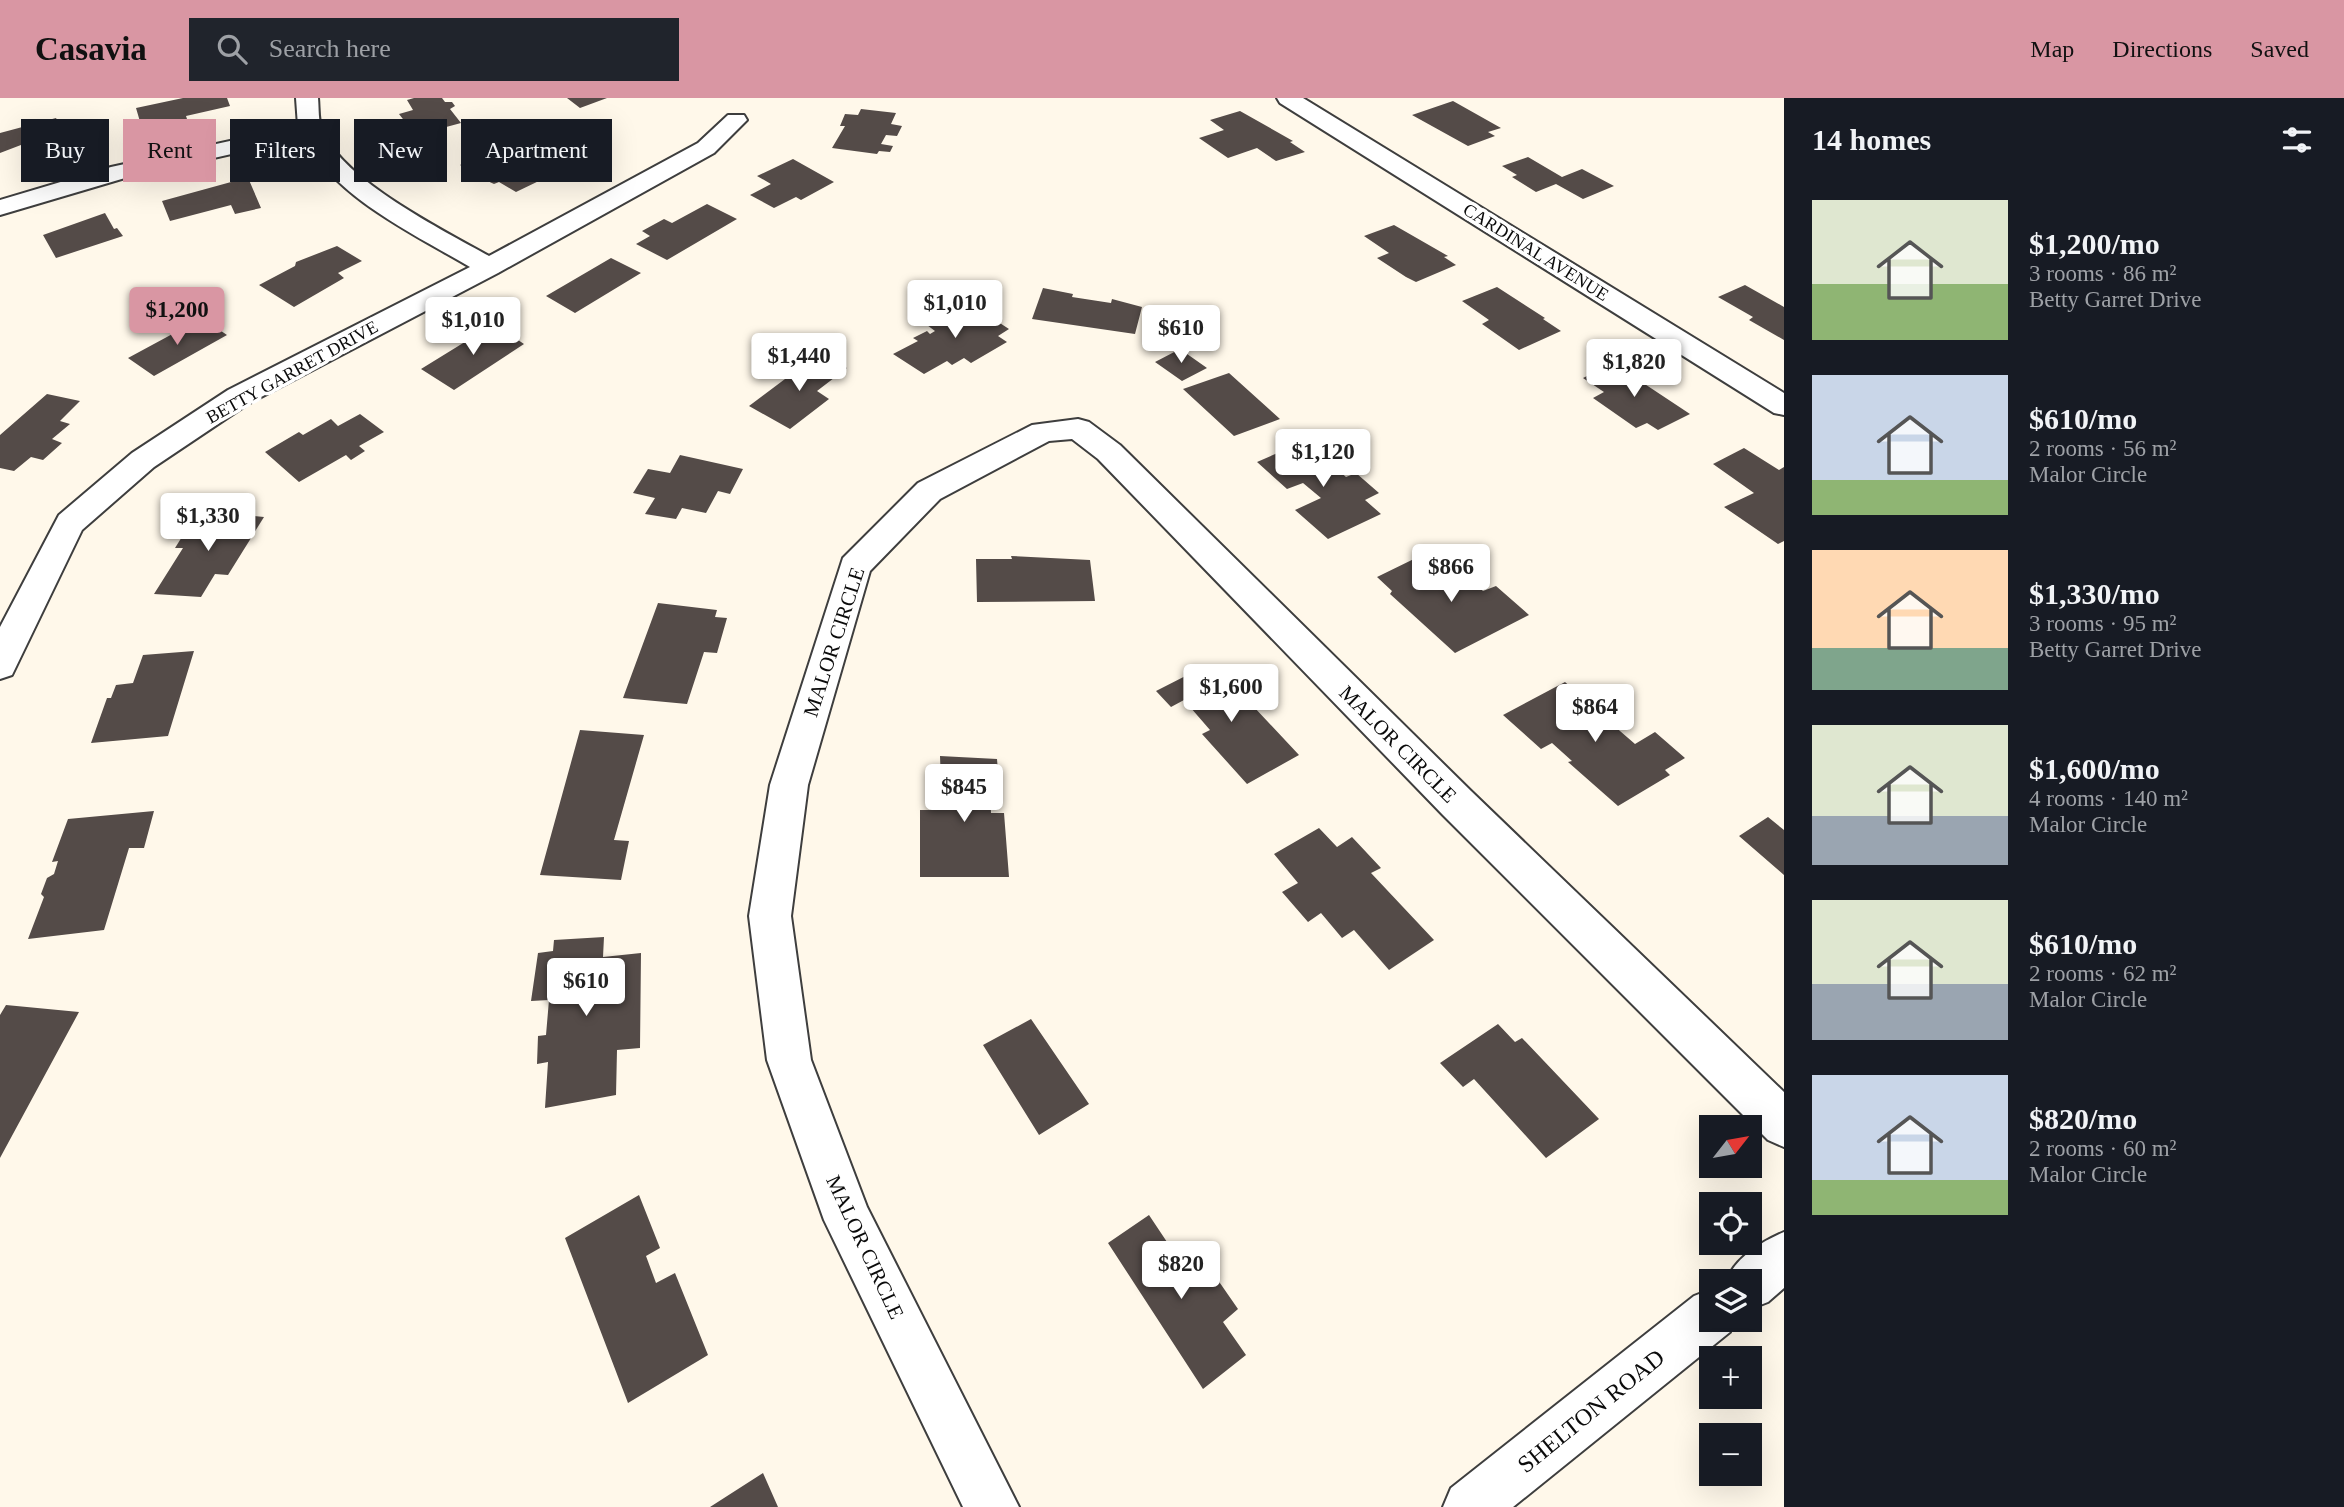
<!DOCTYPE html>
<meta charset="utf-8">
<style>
body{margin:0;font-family:"Times New Roman",serif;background:#20242c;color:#f1f3f6;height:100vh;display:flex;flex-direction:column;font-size:26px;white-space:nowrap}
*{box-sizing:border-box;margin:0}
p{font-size:23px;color:#9ea1a6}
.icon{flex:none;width:38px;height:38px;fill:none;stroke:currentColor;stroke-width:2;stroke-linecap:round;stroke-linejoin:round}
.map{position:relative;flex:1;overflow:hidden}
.sheet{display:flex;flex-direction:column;background:#171b24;width:560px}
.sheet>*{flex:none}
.top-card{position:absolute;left:21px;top:21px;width:665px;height:63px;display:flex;gap:14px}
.needle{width:46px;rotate:59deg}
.fabs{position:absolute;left:1699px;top:1017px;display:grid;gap:14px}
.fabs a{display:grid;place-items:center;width:63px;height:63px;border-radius:0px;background:#171b24;box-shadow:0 7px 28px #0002;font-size:35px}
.price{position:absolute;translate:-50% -60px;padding:0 16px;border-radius:7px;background:#fff;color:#222;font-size:23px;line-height:46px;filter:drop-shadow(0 2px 4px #0008)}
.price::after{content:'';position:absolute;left:50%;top:42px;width:21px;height:16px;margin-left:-10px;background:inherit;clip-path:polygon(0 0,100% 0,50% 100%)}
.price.current{background:#d996a3;color:#111}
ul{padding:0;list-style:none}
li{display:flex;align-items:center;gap:21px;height:175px;padding:0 28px}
li span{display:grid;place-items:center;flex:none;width:196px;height:140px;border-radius:0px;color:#555}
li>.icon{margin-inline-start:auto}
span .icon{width:84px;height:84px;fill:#fffc;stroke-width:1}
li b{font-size:30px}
h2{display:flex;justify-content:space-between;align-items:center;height:84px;padding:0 28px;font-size:30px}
.chip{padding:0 24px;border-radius:0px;background:#171b24;box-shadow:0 7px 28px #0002;font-size:24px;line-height:63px}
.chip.current{background:#d996a3;color:#111}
header{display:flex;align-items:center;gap:42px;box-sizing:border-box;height:98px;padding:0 35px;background:#d996a3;color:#111}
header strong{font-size:33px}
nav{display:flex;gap:38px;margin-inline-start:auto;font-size:24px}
.search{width:490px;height:63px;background:#20242c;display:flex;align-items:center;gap:18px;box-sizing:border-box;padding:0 24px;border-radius:0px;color:#9ea1a6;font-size:26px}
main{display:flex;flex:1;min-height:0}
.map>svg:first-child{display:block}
.building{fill:#544b48}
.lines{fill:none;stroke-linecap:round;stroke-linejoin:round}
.minor-casing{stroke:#3e3e3e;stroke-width:4}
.tertiary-casing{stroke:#3e3e3e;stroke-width:4}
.minor{fill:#fff;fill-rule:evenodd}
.tertiary{fill:#fff;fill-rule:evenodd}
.labels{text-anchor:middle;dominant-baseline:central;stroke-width:7;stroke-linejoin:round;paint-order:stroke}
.far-street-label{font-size:18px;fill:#0b0b0b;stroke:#fff}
.street-label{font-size:21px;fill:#0b0b0b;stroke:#fff}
.near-street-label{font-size:24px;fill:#0b0b0b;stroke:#fff}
</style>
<header>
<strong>Casavia</strong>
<div class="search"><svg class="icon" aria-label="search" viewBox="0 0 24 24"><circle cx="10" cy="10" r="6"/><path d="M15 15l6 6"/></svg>Search here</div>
<nav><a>Map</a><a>Directions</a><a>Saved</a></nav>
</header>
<main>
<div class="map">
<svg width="1784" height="1409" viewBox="0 0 1784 1409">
<rect width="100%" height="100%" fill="#fff8ea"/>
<path class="building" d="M183 0H227L230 8 186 18 187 21 159 27 158 23 141 27 136 10Z
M414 0H442L445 4H452L455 8 450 11 461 25 409 39 400 26 406 25 399 16 413 12 407 2Z
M567 0H607L580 10Z
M1453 3 1501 30 1488 34 1495 38 1468 48 1412 17Z
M861 11 896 15 891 26 902 28 897 38 886 37 881 46 893 48 890 54 879 53 877 56 832 50 845 28H840L845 16 858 17Z
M1240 13 1293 43 1290 44 1305 54 1276 63 1257 50 1228 60 1199 40 1224 32 1210 22Z
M56 20 69 44 39 52 34 42 0 55V35Z
M495 50 530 69 526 71 543 81 516 94 499 84 494 86 483 81 476 84 465 78 472 74 460 67Z
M1528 59 1562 79 1582 71 1614 88 1583 101 1556 86 1536 94 1512 79 1517 77 1502 68Z
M793 61 834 84 801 102 796 99 774 110 750 97 771 86 757 78Z
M242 81 249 82 261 110 235 116 231 107 170 123 162 103Z
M707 106 737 121 667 162 636 146 650 138 642 133 664 121 672 125Z
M105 115 114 131 117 130 123 138 56 160 43 137Z
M1394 127 1448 158 1444 159 1456 167 1416 184 1406 179 1377 160 1389 155 1364 138Z
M337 148 362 163 338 175 344 180 294 209 259 187 295 168 296 164Z
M611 160 641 175 575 215 546 198Z
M1745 187 1784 209V242L1749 222 1753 219 1718 199Z
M1497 189 1545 220 1543 221 1561 233 1519 252 1482 226 1489 222 1462 203Z
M1043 190 1073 196 1072 199 1111 205 1112 201 1142 209 1135 236 1032 221Z
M969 205 1009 231 998 238 1007 244 971 265 964 260 952 267 947 263 924 276 893 256 918 243 913 240 927 233 930 236 935 233 927 227Z
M202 220 227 237 154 278 128 260Z
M494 226 524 246 454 292 421 271Z
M1180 251 1207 270 1182 283 1155 264Z
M821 256 847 270 817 293 829 301 790 331 749 308 789 278 788 277 798 273Z
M1613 265 1690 316 1658 332 1647 325 1636 330 1593 300 1604 294 1583 280Z
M1229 275 1280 321 1234 338 1183 291Z
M47 296 80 303 60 323 70 326 52 341 62 345 43 362 31 359 14 373 0 370V337Z
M360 316 384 334 359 348 365 353 351 362 346 357 299 384 265 354 299 334 303 337 331 321 338 328Z
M1305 343 1346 379 1356 375 1379 395 1365 402 1381 416 1328 441 1295 412 1321 400 1303 385 1287 391 1257 364Z
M1744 350 1779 372 1784 369V443L1778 446 1724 409 1754 395 1713 366Z
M680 357 743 371 730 396 718 393 706 415 682 410 676 421 645 416 655 400 633 395 648 371 670 375Z
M216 414 264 419 228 477 215 476 201 499 154 496 183 450H175L190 426 207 428Z
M1011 458 1090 462 1095 503 977 504 976 461H1012Z
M1420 458 1449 483 1464 476 1483 493 1496 488 1529 517 1455 555 1390 496 1392 493 1377 479Z
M658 505 717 512 715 519 727 520 717 555 704 554 687 606 623 600Z
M194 553 168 638 91 645 107 600H111L116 587 133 585 143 557Z
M1209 566 1235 594 1238 592 1299 657 1247 686 1202 636 1210 632 1184 602 1171 609 1156 593Z
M1565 584 1597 612 1591 615 1598 623 1605 620 1635 646 1655 634 1685 660 1665 672 1670 677 1618 708 1568 664 1572 663 1552 645 1541 651 1503 617Z
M580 632 644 637 614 742 629 743 621 782 540 777Z
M940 658 997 661 999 686 990 685 991 715H1004L1009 779H920V712H942Z
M154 713 144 750H129L104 832 28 841 44 799 41 796 47 780 54 776 58 763 52 764 68 721Z
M1768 719 1784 732V777L1739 738Z
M1319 730 1337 749 1352 739 1381 770 1371 775 1434 842 1389 872 1354 832 1342 840 1321 815 1308 824 1282 794 1298 785 1274 756Z
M604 839 603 859 641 855 640 950 617 952 616 997 545 1010 548 964 537 966 538 938 546 937 549 902 531 903 538 855 553 853 554 842Z
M6 907 79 914 0 1060V917Z
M1031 921 1089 1006 1039 1037 983 947Z
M1498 926 1515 944 1522 940 1599 1021 1546 1060 1474 981 1463 989 1440 965Z
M639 1097 660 1150 646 1158 656 1185 675 1175 708 1257 628 1305 565 1140Z
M1149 1117 1187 1174 1204 1162 1238 1211 1223 1224 1246 1257 1203 1291 1108 1145Z
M763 1375 778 1409H710Z"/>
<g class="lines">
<g class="minor-casing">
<path id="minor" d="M296 0H318C319 10 318 23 322 32 342 82 443 132 489 158L698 45 728 17H744L747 22 714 55 498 175 248 306 154 369 82 432 12 577 0 581V529L59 417 132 355 228 292 470 169C412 135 338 101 303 40L125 80 0 117V102L111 69 298 28Z
M1277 0H1303L1784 295V317L1774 315 1280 5Z
M1078 321 1089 324 1120 347 1471 693 1784 994V1049L1768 1042 1443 717 1098 361 1072 341 1049 343 940 401 870 473 808 687 791 818 811 962 867 1109 1019 1409H963L824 1122 767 962 749 818 770 687 843 460 918 385 1032 327Z"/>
</g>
<g class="tertiary-casing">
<path id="tertiary" d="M1784 1134V1190L1768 1204 1750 1211V1183H1726C1736 1159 1761 1144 1784 1134Z
M1712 1191V1222H1735L1730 1234 1513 1409H1443L1451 1390 1694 1198Z"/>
</g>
<use href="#minor" class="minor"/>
<use href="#tertiary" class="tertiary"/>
</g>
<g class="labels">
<g class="far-street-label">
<text transform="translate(1536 154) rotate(32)">CARDINAL AVENUE</text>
<text transform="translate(292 274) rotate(-29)">BETTY GARRET DRIVE</text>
</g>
<g class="street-label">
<text transform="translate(834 544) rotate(-72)">MALOR CIRCLE</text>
<text transform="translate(1398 646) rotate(45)">MALOR CIRCLE</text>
<text transform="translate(865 1149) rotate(65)">MALOR CIRCLE</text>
</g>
<g class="near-street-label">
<text transform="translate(1591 1313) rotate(-39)">SHELTON ROAD</text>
</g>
</g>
</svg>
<div class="fabs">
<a><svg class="needle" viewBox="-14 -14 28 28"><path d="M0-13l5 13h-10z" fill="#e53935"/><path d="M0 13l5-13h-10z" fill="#9ea1a6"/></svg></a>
<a><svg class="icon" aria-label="locate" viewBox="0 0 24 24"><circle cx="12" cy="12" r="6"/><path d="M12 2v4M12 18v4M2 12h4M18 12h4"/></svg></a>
<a><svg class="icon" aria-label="layers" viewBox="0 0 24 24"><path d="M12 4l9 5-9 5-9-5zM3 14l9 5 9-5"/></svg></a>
<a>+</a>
<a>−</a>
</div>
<b class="price" style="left:955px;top:242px">$1,010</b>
<b class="price current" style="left:177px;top:249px">$1,200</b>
<b class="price" style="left:473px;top:259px">$1,010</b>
<b class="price" style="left:1181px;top:267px">$610</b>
<b class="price" style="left:799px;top:295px">$1,440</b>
<b class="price" style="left:1634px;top:301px">$1,820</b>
<b class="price" style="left:1323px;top:391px">$1,120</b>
<b class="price" style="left:208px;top:455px">$1,330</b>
<b class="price" style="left:1451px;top:506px">$866</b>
<b class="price" style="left:1231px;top:626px">$1,600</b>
<b class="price" style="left:1595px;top:646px">$864</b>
<b class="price" style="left:964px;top:726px">$845</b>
<b class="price" style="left:586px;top:920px">$610</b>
<b class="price" style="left:1181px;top:1203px">$820</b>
<div class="top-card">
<a class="chip">Buy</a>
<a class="chip current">Rent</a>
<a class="chip">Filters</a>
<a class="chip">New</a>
<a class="chip">Apartment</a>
</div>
</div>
<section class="sheet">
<h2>14 homes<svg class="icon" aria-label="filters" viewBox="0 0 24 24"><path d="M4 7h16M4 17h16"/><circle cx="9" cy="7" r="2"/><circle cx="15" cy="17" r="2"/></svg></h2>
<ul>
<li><span style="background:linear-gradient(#dfe7d0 60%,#8fb573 0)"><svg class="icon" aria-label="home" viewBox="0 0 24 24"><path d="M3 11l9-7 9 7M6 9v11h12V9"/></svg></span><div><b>$1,200/mo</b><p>3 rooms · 86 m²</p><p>Betty Garret Drive</p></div></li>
<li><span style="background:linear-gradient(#c9d6e8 75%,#8fb573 0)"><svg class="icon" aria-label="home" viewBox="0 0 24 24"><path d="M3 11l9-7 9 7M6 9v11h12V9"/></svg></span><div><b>$610/mo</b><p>2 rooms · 56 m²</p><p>Malor Circle</p></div></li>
<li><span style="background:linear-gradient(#ffd9b3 70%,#7fa58c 0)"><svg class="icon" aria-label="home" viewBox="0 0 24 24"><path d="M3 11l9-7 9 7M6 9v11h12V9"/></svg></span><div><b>$1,330/mo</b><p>3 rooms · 95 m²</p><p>Betty Garret Drive</p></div></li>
<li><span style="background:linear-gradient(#dfe7d0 65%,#9aa5b1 0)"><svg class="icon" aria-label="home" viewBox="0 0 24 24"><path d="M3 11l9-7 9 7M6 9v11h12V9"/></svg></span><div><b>$1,600/mo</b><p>4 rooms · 140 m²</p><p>Malor Circle</p></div></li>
<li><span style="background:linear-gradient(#dfe7d0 60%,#9aa5b1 0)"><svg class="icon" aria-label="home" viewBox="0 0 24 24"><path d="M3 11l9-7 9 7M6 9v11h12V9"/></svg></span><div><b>$610/mo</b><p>2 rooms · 62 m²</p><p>Malor Circle</p></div></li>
<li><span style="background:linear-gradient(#c9d6e8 75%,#8fb573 0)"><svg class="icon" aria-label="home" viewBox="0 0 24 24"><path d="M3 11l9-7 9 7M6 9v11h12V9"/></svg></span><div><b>$820/mo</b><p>2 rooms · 60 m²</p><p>Malor Circle</p></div></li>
</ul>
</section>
</main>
